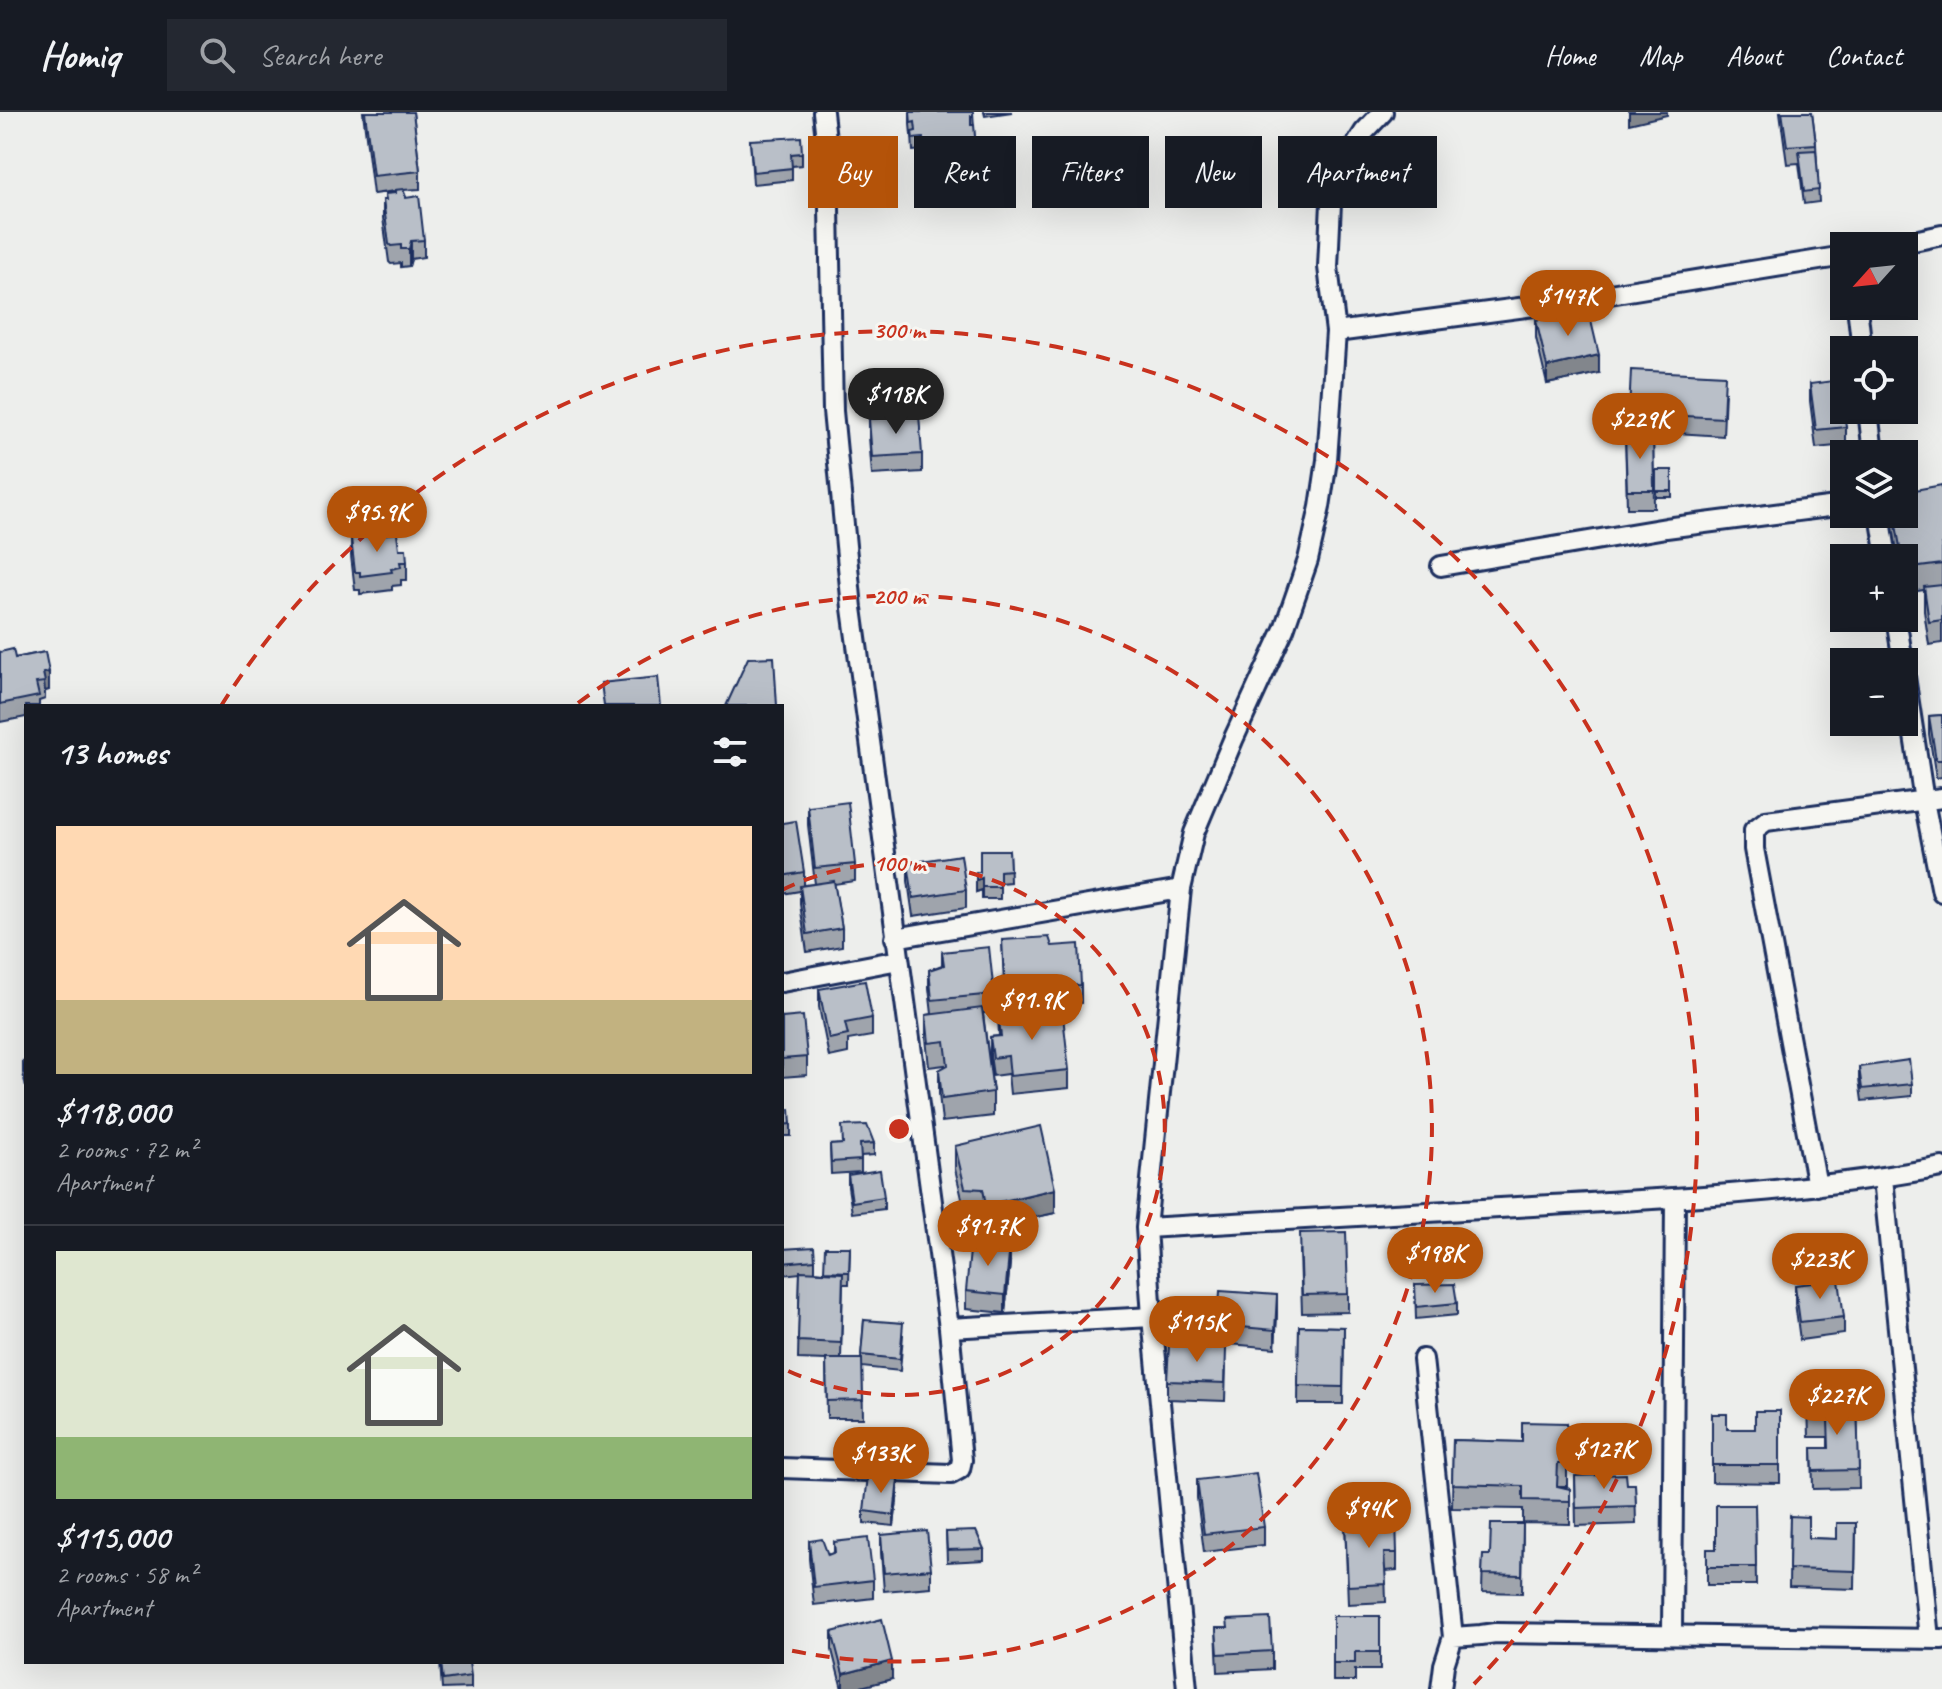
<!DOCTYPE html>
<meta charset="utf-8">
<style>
body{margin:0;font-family:Caveat,sans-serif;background:#242831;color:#f1f3f6;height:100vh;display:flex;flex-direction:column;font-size:30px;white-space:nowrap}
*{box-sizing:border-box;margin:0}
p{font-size:26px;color:#9ea1a6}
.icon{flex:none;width:44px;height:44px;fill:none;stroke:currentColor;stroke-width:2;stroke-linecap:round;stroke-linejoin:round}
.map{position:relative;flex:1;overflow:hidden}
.sheet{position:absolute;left:24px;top:592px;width:760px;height:960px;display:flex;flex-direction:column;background:#171b24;border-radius:0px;box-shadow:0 8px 32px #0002}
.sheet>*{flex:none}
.hud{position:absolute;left:808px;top:24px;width:760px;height:72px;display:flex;gap:16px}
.needle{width:52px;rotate:243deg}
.buttons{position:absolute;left:1830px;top:120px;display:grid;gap:16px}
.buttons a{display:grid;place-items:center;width:88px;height:88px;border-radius:0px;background:#171b24;box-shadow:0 8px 32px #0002;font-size:40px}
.price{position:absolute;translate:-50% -68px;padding:0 18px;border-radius:28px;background:#b45309;color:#fff;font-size:26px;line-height:52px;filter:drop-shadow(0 2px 4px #0008)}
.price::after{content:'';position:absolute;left:50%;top:48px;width:24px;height:18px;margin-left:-12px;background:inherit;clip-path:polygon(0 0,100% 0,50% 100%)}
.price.current{background:#222;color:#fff}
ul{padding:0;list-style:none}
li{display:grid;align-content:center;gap:16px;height:424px;padding:0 32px}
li+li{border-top:2px solid #363941}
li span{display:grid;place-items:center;height:248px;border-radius:0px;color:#555}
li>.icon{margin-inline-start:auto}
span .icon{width:144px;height:144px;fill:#fffc;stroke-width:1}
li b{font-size:34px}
h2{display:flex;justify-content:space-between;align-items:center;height:96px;padding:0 32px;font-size:34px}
.chip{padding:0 28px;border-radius:0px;background:#171b24;box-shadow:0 8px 32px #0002;font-size:28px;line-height:72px}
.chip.current{background:#b45309;color:#fff}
header{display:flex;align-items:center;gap:48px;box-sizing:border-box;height:112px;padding:0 40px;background:#171b24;border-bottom:2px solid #363941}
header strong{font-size:38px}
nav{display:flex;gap:44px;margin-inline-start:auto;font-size:28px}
.search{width:560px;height:72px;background:#242831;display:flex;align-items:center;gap:20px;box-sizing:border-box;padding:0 28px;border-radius:0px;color:#9ea1a6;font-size:30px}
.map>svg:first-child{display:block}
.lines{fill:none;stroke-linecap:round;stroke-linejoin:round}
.street-casing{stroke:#1b2f5e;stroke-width:24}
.street{stroke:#f6f6f2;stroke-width:18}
.wall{fill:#9fa4ac;stroke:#1b2f5e;stroke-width:2}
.shaded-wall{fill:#82868c;stroke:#1b2f5e;stroke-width:2}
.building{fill:#b9bfc8;stroke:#1b2f5e;stroke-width:2}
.ring{fill:none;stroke:#c8321e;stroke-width:4;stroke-dasharray:14 10}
.centre{fill:#c8321e;stroke:#f6f6f2;stroke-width:4}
.ring-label{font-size:24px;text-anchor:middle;font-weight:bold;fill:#c8321e;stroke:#f6f6f2;stroke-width:6;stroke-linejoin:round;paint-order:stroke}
</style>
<header>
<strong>Homiq</strong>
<div class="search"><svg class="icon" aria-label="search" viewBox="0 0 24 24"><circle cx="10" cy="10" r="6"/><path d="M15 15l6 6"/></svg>Search here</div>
<nav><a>Home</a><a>Map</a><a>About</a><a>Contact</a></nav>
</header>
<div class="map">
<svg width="1942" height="1577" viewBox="0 0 1942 1577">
<rect width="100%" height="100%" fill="#edeeec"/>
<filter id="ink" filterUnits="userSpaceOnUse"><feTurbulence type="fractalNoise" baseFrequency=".0125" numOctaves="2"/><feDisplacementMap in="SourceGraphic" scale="16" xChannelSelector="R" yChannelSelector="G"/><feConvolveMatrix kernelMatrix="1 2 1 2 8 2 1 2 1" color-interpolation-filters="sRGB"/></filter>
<g filter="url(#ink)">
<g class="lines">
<g class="street-casing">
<path id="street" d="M823 0 828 45 833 299 852 496 949 1216 1152 1205
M1890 134 1942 123
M1857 194 1862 238
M1336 220 1542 193 1844 144
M1868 298 1873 342
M1880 402 1887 446
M1441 454 1666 416 1844 393
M1896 506 1903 550
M1904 558 1924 689 1942 780
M895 826 1181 777
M782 870 899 848
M1883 1066 1929 1527
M1817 1074 1754 737V718L1766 709 1942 686
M1146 1116C1281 1108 1416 1101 1551 1093 1682 1086 1813 1079 1942 1055
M1423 1247 1453 1525
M782 1356 951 1362 960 1357 962 1348 949 1216
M1672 1522 1675 1086
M1187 1577 1152 1205 1146 1116 1181 777 1194 721 1233 628 1284 517 1308 448 1320 395 1327 348 1336 220 1328 155 1331 91 1344 52 1364 20 1383 0
M1441 1577 1444 1553 1453 1525 1481 1523 1495 1521 1942 1527"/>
</g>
<use href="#street" class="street"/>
</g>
<path class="wall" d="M363 0H413L420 59V77L403 78 424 128V145L411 147 409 154 401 155V151L391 152 389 150 383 106V88H385V82L395 81V79L373 82Z
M910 0H973L976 48 963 49V55L943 56 941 43 938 44V52L924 53 923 38 913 39 912 23H911L910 12Z
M984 0H1012L985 4Z
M1780 0H1812L1816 32 1819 90 1804 92 1799 51 1787 52Z
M750 28 802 41V53L792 54V68L753 72Z
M1536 208 1599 261 1547 272 1536 226Z
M1810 272 1846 315V333L1816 336 1810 289Z
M1725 280 1723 324 1629 318V301Z
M869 307 922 342V360L872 363 869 325Z
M1653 320 1654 396H1627L1625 321Z
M1656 358H1672V385H1656Z
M1942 373V531L1929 533 1924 499V478L1904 481V446H1898L1891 402H1904Z
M351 426 399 437 407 450V468H401V473L392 474V478L360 482V478H355L351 444Z
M0 540 15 546 45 540 49 578 45 579V587L39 589V594H26V605L0 610Z
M1942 603V665L1936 666 1929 622V604Z
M808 695 855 752V769L834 772 842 816V834L807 840 800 792V779L782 782V711L804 760V773L815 772 808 713Z
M1009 738 1010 770 1000 771V787H982V778L976 780V760H980Z
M908 751 966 778V796L913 804 908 769Z
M1002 828 1052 834 1081 873V891L1005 896Z
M942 840 994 882V900L983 901 993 980V1004L942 1010 939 982V958L945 955V953L929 955 926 926V903L932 902 929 876V858L942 853Z
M819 877 872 906V924L848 928V941L829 945 819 895Z
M998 902 1069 958V976L1010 982 1008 962 993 964 990 943V925L999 924Z
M782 906 807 945V963L782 965Z
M26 948V976L23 961V949Z
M1859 955 1912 972V984L1862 989 1859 967Z
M782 998 791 1012V1024H782Z
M874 1031V1043L861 1044V1060L831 1062 830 1033Z
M955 1034 1055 1101 986 1116 983 1101 965 1099 955 1057Z
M848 1063 884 1085V1097L852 1101 848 1075Z
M850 1135 849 1172H843L841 1247H861L864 1208 903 1223 900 1259 862 1255 863 1306H827L826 1248 798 1247 800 1161 782 1163V1137L815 1148V1159L824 1160Z
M1300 1139 1348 1182V1200L1302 1201Z
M1010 1151 1005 1201 966 1197V1179Z
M1415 1173 1457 1191V1203L1416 1207Z
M1795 1173 1844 1205V1222L1800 1228 1795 1191Z
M1277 1201 1275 1236 1218 1231V1213Z
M1299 1214 1344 1215 1343 1292H1298Z
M1226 1253 1225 1289 1167 1287V1269Z
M1857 1291 1859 1376 1813 1377 1812 1336H1828V1325H1809L1808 1292Z
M1780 1299V1371L1712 1370V1302L1727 1317H1755Z
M1567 1311V1374H1558L1570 1377V1412L1523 1411V1397L1452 1396 1453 1328 1522 1330Z
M1575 1364 1627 1372H1635L1636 1412 1576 1414Z
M1197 1368 1264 1415V1433L1204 1440 1197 1386Z
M898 1379 894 1414 864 1411V1399Z
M1755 1393 1756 1473H1707V1437H1716Z
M1790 1404 1808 1426 1837 1427 1856 1411 1855 1477 1789 1475Z
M1345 1409 1397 1441V1458L1385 1459 1386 1490 1348 1492Z
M1523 1412 1522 1481 1482 1480 1483 1443H1490Z
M946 1420 984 1437V1448L947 1450Z
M881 1423 931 1457V1475L884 1479 881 1441Z
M809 1429 828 1443 834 1441V1430L873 1468V1486L814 1493 809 1447Z
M1333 1504H1380V1558H1355V1569H1333Z
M1216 1516H1227L1272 1539V1557L1218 1560Z
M832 1520 892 1567 853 1577H842L832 1538Z
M440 1550 471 1564V1576L442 1577Z"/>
<path class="shaded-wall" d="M1629 0H1667V3L1629 12Z
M411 129V147L409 154V137Z
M1599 243V261L1547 272V255Z
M49 560V578L45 579 43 561Z
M982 766V778L976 780V768Z
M1055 1077V1101L986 1116V1093Z
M1010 1133V1151L1005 1201V1183Z
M1277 1183V1201L1275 1236V1218Z
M898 1367V1379L894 1414V1403Z
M892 1549V1567L853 1577H843V1562Z"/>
<path class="building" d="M365 0H413L420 59 373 64Z
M910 0H973V4H971V13H974L976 36 963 37V43L943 44 941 31 937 32 938 40 924 41 923 26 913 27 912 20 916 19 915 10 911 11Z
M1782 0H1812L1816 32 1787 34Z
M801 25 802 41 791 42 792 56 753 60 750 28Z
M1816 38 1819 78 1804 80 1799 39Z
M403 77 406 86 419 84 424 128 411 129 409 137H401V133L391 134 389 132 383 88H386L385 82 395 81V78Z
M1588 196 1599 243 1547 255 1536 208Z
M1631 258 1725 263 1723 306 1629 301Z
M1840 268 1846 315 1816 318 1810 272Z
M919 303 922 342 872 345 869 307Z
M1653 320 1654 378H1627L1625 321Z
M1656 358H1672V379H1656Z
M1942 373V452L1904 457V446H1902L1894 402H1904V380Z
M397 421 399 437H406L407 450H400L401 455 391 457 392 460 360 464V460H355L351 426Z
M1942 473V508L1929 510 1924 475Z
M13 537 15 546 45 540 49 560 43 561 45 570 36 571 39 584 0 592V540Z
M774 545 777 594H726L748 546Z
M658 565 661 594H604L601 571Z
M1942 603V648H1936L1929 604Z
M848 690 855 752 815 756 808 695Z
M796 709 804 760 782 764V711Z
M980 738H1009L1010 758 1000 759V775H982V766L976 768V760H980Z
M961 743 966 778 913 786 908 751Z
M834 769 842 816 807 822 800 774Z
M1049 825 1052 834 1079 832 1081 873 1005 878 1002 828Z
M989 835 994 882 932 888 929 858 944 853 942 840Z
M865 869 872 906 845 911 848 923 829 927 819 877Z
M1062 895 1069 958 1010 964 1008 944 993 946 990 925 1001 924 998 902Z
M982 896 993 980 942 987 939 958 948 953 945 929 929 931 926 903Z
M803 904 807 945 782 947V906Z
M26 948V964L23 949Z
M1909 948 1912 972 1862 977 1859 955Z
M790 997 791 1012 782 1013V998Z
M867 1013 874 1031 860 1032 861 1048 831 1050 830 1033 843 1032 842 1014Z
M1041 1014 1055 1077 986 1093 983 1077 965 1076 955 1034Z
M880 1058 884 1085 852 1090 848 1063Z
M1346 1120 1348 1182 1302 1183 1300 1121Z
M971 1129 1010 1133 1005 1183 966 1179Z
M814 1135 815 1148 782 1151V1137Z
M825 1135H850L849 1160 824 1159Z
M800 1159 843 1161 841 1231 798 1229Z
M1839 1168 1844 1205 1800 1210 1795 1173Z
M1454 1172 1457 1191 1416 1195 1415 1173Z
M1220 1179 1277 1183 1275 1218 1218 1213Z
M864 1208 903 1211 900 1247 861 1243Z
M1299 1214 1344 1215 1343 1275 1298 1274Z
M1169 1233 1226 1236 1225 1271 1167 1269Z
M826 1247H862L863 1288 827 1289Z
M1857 1291 1859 1358 1813 1359 1812 1336H1829L1828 1307H1809L1808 1292Z
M1755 1299H1780V1353H1712V1302H1727V1317H1755Z
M1522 1310 1567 1311V1351H1558L1557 1374 1570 1377V1389L1523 1388V1374L1452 1372 1453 1328 1522 1330Z
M1256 1361 1264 1415 1204 1422 1197 1368Z
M1626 1362 1627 1372H1635L1636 1394 1576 1396 1575 1364Z
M868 1364 898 1367 894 1403 864 1399Z
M1716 1393H1755L1756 1455H1707V1437H1716Z
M1790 1404 1808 1405V1426L1837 1427V1411H1856L1855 1459 1789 1457Z
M1396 1407 1397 1441H1384L1386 1472 1348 1474 1345 1409Z
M1491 1412H1523L1522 1463 1482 1462 1483 1443H1490Z
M927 1419 931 1457 884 1461 881 1423Z
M976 1419 984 1437 947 1438 946 1420Z
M868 1426 873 1468 814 1475 809 1429 822 1427 828 1443 835 1440 834 1430Z
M1333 1504H1380V1540H1355V1551H1333Z
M1270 1506 1272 1539 1218 1542 1216 1516H1228L1227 1508Z
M882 1507 892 1549 843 1562 832 1520Z
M441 1550H469L471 1564 443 1568Z"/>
</g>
<g class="ring">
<path d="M782 778A266 266 0 1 1 782 1256"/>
<path d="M578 591A533 533 0 1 1 784 1537"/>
<path d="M221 594A799 799 0 1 1 1474 1572"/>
</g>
<circle cx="899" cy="1017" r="12" class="centre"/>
<g class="ring-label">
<text x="899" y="226">300 m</text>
<text x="899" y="492">200 m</text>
<text x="899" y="759">100 m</text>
</g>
</svg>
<div class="buttons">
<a><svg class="needle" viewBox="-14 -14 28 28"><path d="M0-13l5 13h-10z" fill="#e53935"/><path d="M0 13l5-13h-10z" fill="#9ea1a6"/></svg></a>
<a><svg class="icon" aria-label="locate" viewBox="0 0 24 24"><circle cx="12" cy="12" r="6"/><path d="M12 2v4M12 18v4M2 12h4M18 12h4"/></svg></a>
<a><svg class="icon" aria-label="layers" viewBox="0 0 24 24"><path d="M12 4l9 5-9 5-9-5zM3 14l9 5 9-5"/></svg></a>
<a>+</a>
<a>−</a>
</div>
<b class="price" style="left:1568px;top:226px">$147K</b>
<b class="price current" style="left:896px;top:324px">$118K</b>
<b class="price" style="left:1640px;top:349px">$229K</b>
<b class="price" style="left:377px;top:442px">$95.9K</b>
<b class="price" style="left:1032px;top:930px">$91.9K</b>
<b class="price" style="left:988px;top:1156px">$91.7K</b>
<b class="price" style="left:1435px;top:1183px">$198K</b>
<b class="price" style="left:1820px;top:1189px">$223K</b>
<b class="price" style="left:1197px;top:1252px">$115K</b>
<b class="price" style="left:1837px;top:1325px">$227K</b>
<b class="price" style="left:1604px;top:1379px">$127K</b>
<b class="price" style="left:881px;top:1383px">$133K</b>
<b class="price" style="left:1369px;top:1438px">$94K</b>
<div class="hud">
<a class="chip current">Buy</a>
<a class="chip">Rent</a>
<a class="chip">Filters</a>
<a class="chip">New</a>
<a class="chip">Apartment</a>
</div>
<section class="sheet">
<h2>13 homes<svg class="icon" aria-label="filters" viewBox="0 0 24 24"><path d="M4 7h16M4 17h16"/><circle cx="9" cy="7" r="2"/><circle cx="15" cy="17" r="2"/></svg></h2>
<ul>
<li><span style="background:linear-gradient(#ffd9b3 70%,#c2b280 0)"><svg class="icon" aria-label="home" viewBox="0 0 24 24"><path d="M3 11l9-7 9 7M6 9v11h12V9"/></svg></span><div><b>$118,000</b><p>2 rooms · 72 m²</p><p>Apartment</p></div></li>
<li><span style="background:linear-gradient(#dfe7d0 75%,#8fb573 0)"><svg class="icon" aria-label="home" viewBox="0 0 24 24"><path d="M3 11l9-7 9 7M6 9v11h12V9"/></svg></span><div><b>$115,000</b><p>2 rooms · 58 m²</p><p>Apartment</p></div></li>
</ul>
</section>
</div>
